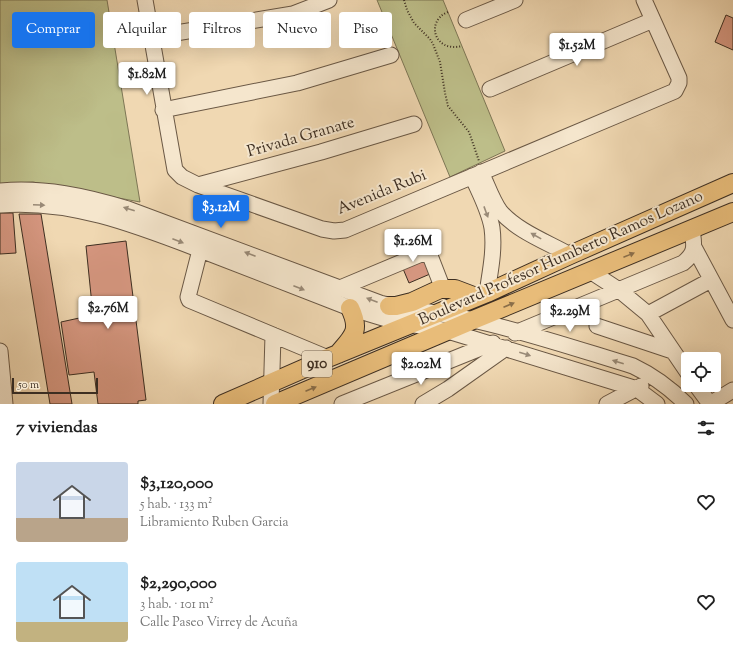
<!DOCTYPE html>
<html lang="es">
<meta charset="utf-8">
<style>
body{margin:0;font-family:"Sorts Mill Goudy",serif;background:#f6f6f6;color:#222;height:100vh;display:flex;flex-direction:column;font-size:15px;white-space:nowrap}
*{box-sizing:border-box;margin:0}
p{font-size:13px;color:#767676}
.icon{flex:none;width:22px;height:22px;fill:none;stroke:currentColor;stroke-width:2;stroke-linecap:round;stroke-linejoin:round}
.map{position:relative;height:404px;overflow:hidden}
.drawer{display:flex;flex-direction:column;background:#fff;flex:1}
.drawer>*{flex:none}
.hud{position:absolute;left:12px;top:12px;width:400px;height:36px;display:flex;gap:8px}
.fabs{position:absolute;left:681px;top:352px;display:grid;gap:8px}
.fabs a{display:grid;place-items:center;width:40px;height:40px;border-radius:4px;background:#fff;box-shadow:0 4px 16px #0002;font-size:20px}
.scale{position:absolute;left:12px;bottom:10px;width:86px;box-sizing:border-box;padding-left:4px;border:2px solid #3d2e21;border-top:0;font-size:11px;line-height:14px;white-space:nowrap;color:#3d2e21;-webkit-text-stroke:3px #f5e6cd;paint-order:stroke}
.price{position:absolute;translate:-50% -34px;padding:0 9px;border-radius:4px;background:#fff;color:#222;font-size:13px;line-height:26px;filter:drop-shadow(0 1px 2px #0008)}
.price::after{content:'';position:absolute;left:50%;top:24px;width:12px;height:9px;margin-left:-6px;background:inherit;clip-path:polygon(0 0,100% 0,50% 100%)}
.price.current{background:#1a73e8;color:#fff}
ul{padding:0;list-style:none}
li{display:flex;align-items:center;gap:12px;height:100px;padding:0 16px}
li span{display:grid;place-items:center;flex:none;width:112px;height:80px;border-radius:4px;color:#555}
li>.icon{margin-inline-start:auto}
span .icon{width:48px;height:48px;fill:#fffc;stroke-width:1}
li b{font-size:17px}
h2{display:flex;justify-content:space-between;align-items:center;height:48px;padding:0 16px;font-size:17px}
.chip{padding:0 14px;border-radius:4px;background:#fff;box-shadow:0 4px 16px #0002;font-size:14px;line-height:36px}
.chip.current{background:#1a73e8;color:#fff}
.map>svg:first-child{display:block}
.green{fill:#bdbe89;stroke:#7d7655}
.building{fill:#d5967f;stroke:#3d2e21}
.lines{fill:none;stroke-linecap:round;stroke-linejoin:round}
.minor-casing{stroke:#6a5845;stroke-width:17}
.major-casing{stroke:#3d2e21;stroke-width:20}
.path{stroke:#3d2e21;stroke-width:2;stroke-dasharray:1 2;stroke-linecap:butt}
.minor{stroke:#f5e6cd;stroke-width:15}
.major{stroke:#e8bc79;stroke-width:18}
.oneway{fill:#998a77}
.oneway2{fill:#8a6e49}
.labels{text-anchor:middle;dominant-baseline:central;stroke-width:4;stroke-linejoin:round;paint-order:stroke}
.shield{fill:#f5e6cd;stroke:#746555;stroke-width:1}
.shield-label{font-size:15px;font-weight:bold;fill:#3d2e21}
.street-label{font-size:16px;fill:#3d2e21;stroke:#f5e6cd}
</style>
<div class="map">
<svg width="733" height="404" viewBox="0 0 733 404">
<rect width="100%" height="100%" fill="#f0d8b2"/>
<filter id="stains"><feTurbulence type="fractalNoise" baseFrequency=".005" numOctaves="4"/><feColorMatrix values="0 0 0 0 .2 0 0 0 0 .09 0 0 0 0 .02 0 0 0 .5 -.17"/></filter>
<radialGradient id="worn" r=".72"><stop offset=".6" stop-color="#630" stop-opacity="0"/><stop offset="1" stop-color="#630" stop-opacity=".3"/></radialGradient>
<path class="green" d="M0 0H107L140 202 33 182 0 184Z
M377 0H443L505 151 450 177Z"/>
<path class="building" d="M726 15 733 18V50L715 42Z
M0 213H13L16 253 0 254Z
M19 214H41L72 404H50Z
M126 241 146 400 138 401V404H98L94 372 69 375 61 322 93 315 86 246Z
M416 243 430 274 409 283 396 252Z"/>
<g class="lines">
<g class="minor-casing">
<path id="minor" d="M145 0 175 170 182 177 198 185 322 229 334 231 345 230 675 91 679 83V78L644 0
M466 20 515 0
M151 37 293 14 329 0
M490 89 653 20
M163 110 297 83 391 55
M481 172C487 184 492 200 500 211 517 231 547 242 570 255
M472 176C479 192 489 210 492 228 495 250 490 272 487 293
M198 185 321 152 414 124
M0 191C44 187 86 196 128 209L380 303C411 310 442 313 473 320 527 332 580 350 633 366 652 375 671 389 686 404
M0 205C74 199 143 228 211 254 257 272 303 290 350 308L393 321 448 331 637 389 657 404
M695 249 733 320
M200 250 188 297 189 300 328 358
M590 271 619 290 648 314
M340 288 426 252 429 253 443 289
M597 326 672 351
M515 333 683 263C697 252 694 245 692 229
M0 351 5 404
M688 373 648 314 711 280
M696 385 710 404 733 390
M271 404 273 335
M342 404 493 343
M423 404 448 389 506 348
M607 404 641 386"/>
</g>
<g class="major-casing">
<path id="major" d="M389 306H396L412 302 440 289H455L476 297
M338 354C353 336 361 331 350 308
M223 404 328 358 487 293 570 255 733 183
M275 404 473 320 733 212"/>
</g>
<path class="path" d="M404 0 407 10 414 23 430 39 433 44 440 62 445 93 448 106 469 132 479 161
M448 12C425 21 434 53 462 46"/>
<use href="#minor" class="minor"/>
<use href="#major" class="major"/>
</g>
<defs><path id="oneway-solid" d="M-6-.8H1V-3.2L6.5 0L1 3.2V.8H-6Z"/></defs>
<g class="oneway">
<use href="#oneway-solid" transform="translate(39 205) rotate(3)"/>
<use href="#oneway-solid" transform="translate(129 209) rotate(-162)"/>
<use href="#oneway-solid" transform="translate(486 212) rotate(70)"/>
<use href="#oneway-solid" transform="translate(536 236) rotate(-151)"/>
<use href="#oneway-solid" transform="translate(178 241) rotate(21)"/>
<use href="#oneway-solid" transform="translate(250 254) rotate(-159)"/>
<use href="#oneway-solid" transform="translate(299 288) rotate(21)"/>
<use href="#oneway-solid" transform="translate(372 300) rotate(-159)"/>
<use href="#oneway-solid" transform="translate(525 354) rotate(17)"/>
<use href="#oneway-solid" transform="translate(618 362) rotate(-163)"/>
</g>
<g class="oneway2">
<use href="#oneway-solid" transform="translate(629 255) rotate(-22)"/>
<use href="#oneway-solid" transform="translate(509 305) rotate(-23)"/>
<use href="#oneway-solid" transform="translate(311 389) rotate(-23)"/>
</g>
<g class="labels">
<rect class="shield" x="302" y="351" width="30" height="26" rx="3"/>
<g class="shield-label">
<text x="317" y="364">910</text>
</g>
<g class="street-label">
<text transform="translate(301 138) rotate(-16)">Privada Granate</text>
<text transform="translate(382 193) rotate(-22)">Avenida Rubi</text>
<text transform="translate(561 259) rotate(-24)">Boulevard Profesor Humberto Ramos Lozano</text>
</g>
</g>
<rect width="100%" height="100%" filter="url(#stains)"/>
<rect width="100%" height="100%" fill="url(#worn)"/>
</svg>
<div class="fabs">
<a><svg class="icon" aria-label="locate" viewBox="0 0 24 24"><circle cx="12" cy="12" r="6"/><path d="M12 2v4M12 18v4M2 12h4M18 12h4"/></svg></a>
</div>
<div class="scale">50 m</div>
<b class="price" style="left:577px;top:67px">$1.52M</b>
<b class="price" style="left:147px;top:96px">$1.82M</b>
<b class="price current" style="left:221px;top:229px">$3.12M</b>
<b class="price" style="left:413px;top:263px">$1.26M</b>
<b class="price" style="left:108px;top:330px">$2.76M</b>
<b class="price" style="left:570px;top:333px">$2.29M</b>
<b class="price" style="left:421px;top:386px">$2.02M</b>
<div class="hud">
<a class="chip current">Comprar</a>
<a class="chip">Alquilar</a>
<a class="chip">Filtros</a>
<a class="chip">Nuevo</a>
<a class="chip">Piso</a>
</div>
</div>
<section class="drawer">
<h2>7 viviendas<svg class="icon" aria-label="filters" viewBox="0 0 24 24"><path d="M4 7h16M4 17h16"/><circle cx="9" cy="7" r="2"/><circle cx="15" cy="17" r="2"/></svg></h2>
<ul>
<li><span style="background:linear-gradient(#c9d6e8 70%,#b9a48a 0)"><svg class="icon" aria-label="home" viewBox="0 0 24 24"><path d="M3 11l9-7 9 7M6 9v11h12V9"/></svg></span><div><b>$3,120,000</b><p>5 hab. · 133 m²</p><p>Libramiento Ruben Garcia</p></div><svg class="icon" aria-label="heart" viewBox="0 0 24 24"><path d="M12 20l-8-8c-3-5 5-10 8-4 3-6 11-1 8 4z"/></svg></li>
<li><span style="background:linear-gradient(#bfe0f5 75%,#c2b280 0)"><svg class="icon" aria-label="home" viewBox="0 0 24 24"><path d="M3 11l9-7 9 7M6 9v11h12V9"/></svg></span><div><b>$2,290,000</b><p>3 hab. · 101 m²</p><p>Calle Paseo Virrey de Acuña</p></div><svg class="icon" aria-label="heart" viewBox="0 0 24 24"><path d="M12 20l-8-8c-3-5 5-10 8-4 3-6 11-1 8 4z"/></svg></li>
</ul>
</section>
